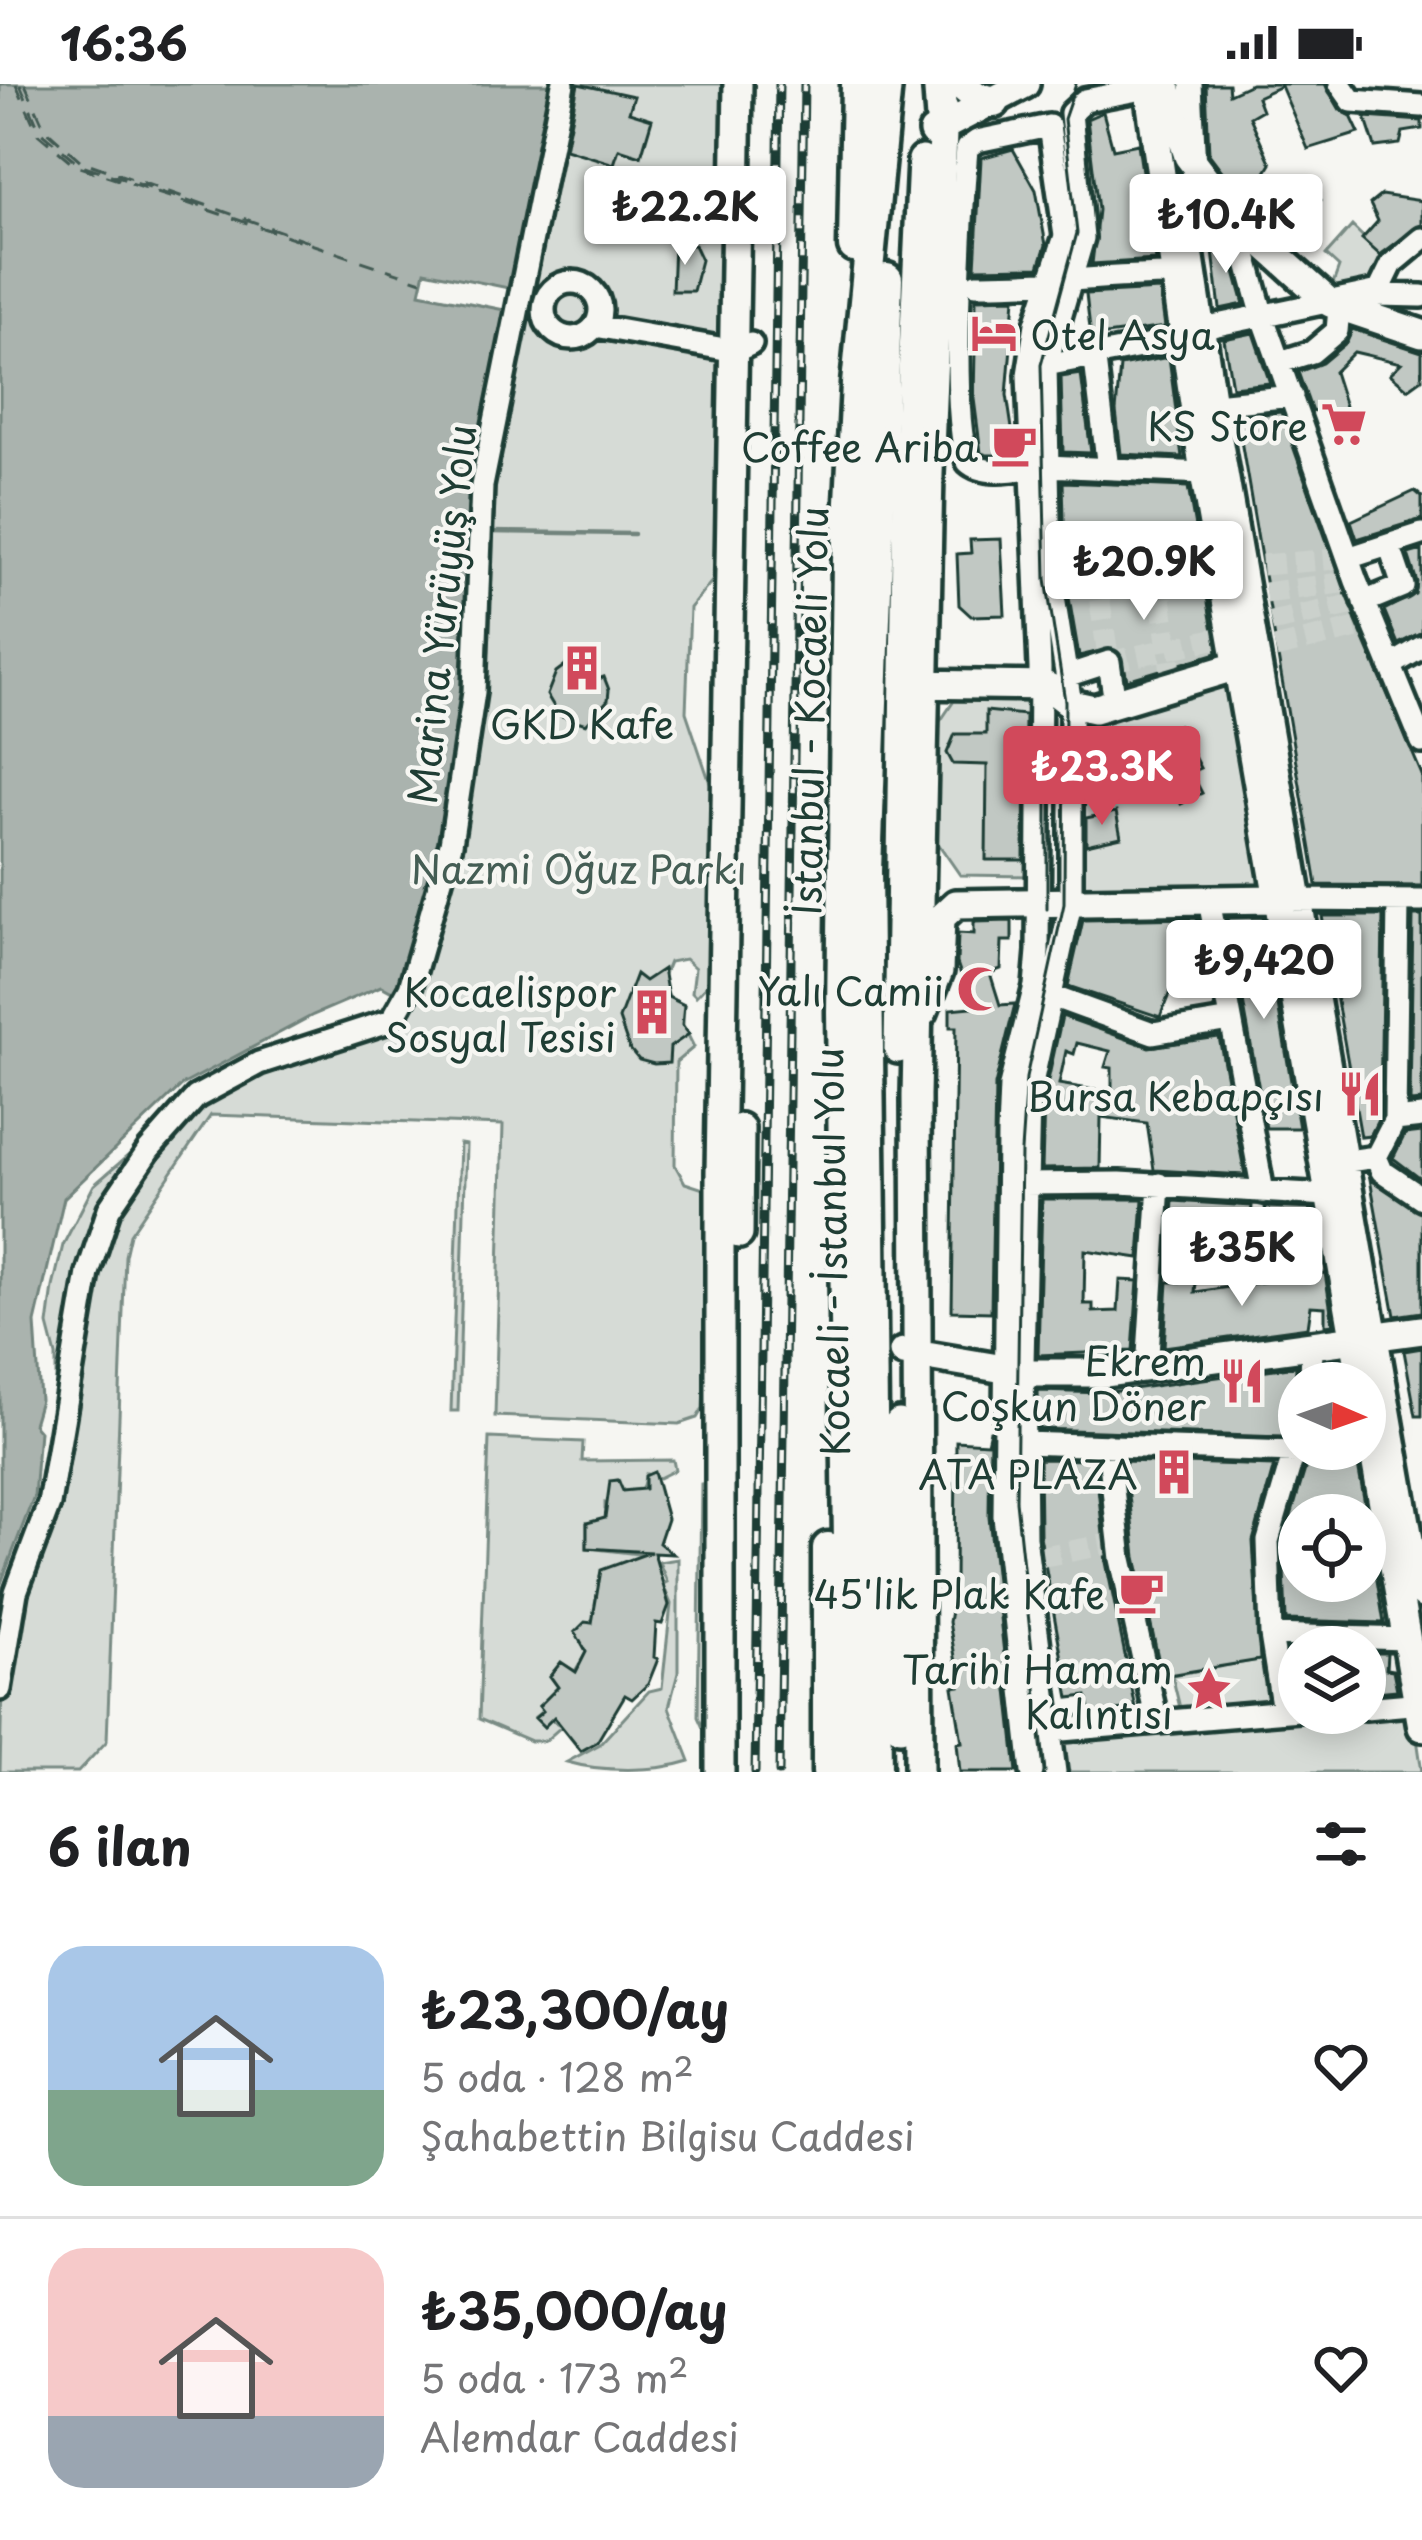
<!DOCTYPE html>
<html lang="tr">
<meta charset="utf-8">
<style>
body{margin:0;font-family:"Playpen Sans",sans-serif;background:#f6f6f6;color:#202124;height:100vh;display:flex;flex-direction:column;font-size:45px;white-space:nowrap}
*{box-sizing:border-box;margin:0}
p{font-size:39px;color:#757577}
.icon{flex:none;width:66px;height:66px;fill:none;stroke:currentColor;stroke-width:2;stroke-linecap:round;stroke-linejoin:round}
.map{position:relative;height:1688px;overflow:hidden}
.panel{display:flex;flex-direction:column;background:#fff;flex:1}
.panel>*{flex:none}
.needle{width:78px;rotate:92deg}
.fabs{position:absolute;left:1278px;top:1278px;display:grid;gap:24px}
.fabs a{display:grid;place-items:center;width:108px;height:108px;border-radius:50%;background:#fff;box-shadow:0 6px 30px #0003;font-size:60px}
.price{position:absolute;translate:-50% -102px;padding:0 27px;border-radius:12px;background:#fff;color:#222;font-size:39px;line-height:78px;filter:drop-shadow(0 3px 6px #0008)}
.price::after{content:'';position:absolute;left:50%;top:72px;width:36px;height:27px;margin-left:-18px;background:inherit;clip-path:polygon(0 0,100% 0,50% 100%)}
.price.selected{background:#d1495b;color:#fff}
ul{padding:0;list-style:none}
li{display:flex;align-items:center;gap:36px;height:300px;padding:0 48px}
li+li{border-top:3px solid #e0e0e0}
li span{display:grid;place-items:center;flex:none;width:336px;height:240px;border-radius:36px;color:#555}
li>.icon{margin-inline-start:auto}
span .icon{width:144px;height:144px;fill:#fffc;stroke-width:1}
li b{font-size:51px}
h2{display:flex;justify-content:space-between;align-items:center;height:144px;padding:0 48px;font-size:51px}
.status{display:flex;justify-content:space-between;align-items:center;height:84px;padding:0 60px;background:#fff;direction:ltr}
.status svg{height:33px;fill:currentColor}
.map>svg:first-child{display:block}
.green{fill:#d6dbd6;stroke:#7a8c85;stroke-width:3}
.water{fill:#aab3ae;stroke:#72847d;stroke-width:3}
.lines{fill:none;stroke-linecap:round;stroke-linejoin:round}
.stream{stroke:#72847d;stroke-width:4.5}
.ferry{stroke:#425a52;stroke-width:3;stroke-dasharray:15 12;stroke-linecap:butt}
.building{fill:#c1c8c3;stroke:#1f3d34;stroke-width:3;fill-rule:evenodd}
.minor-tunnel{stroke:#cbd1cc;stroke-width:21;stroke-dasharray:21 10;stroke-linecap:butt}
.minor-casing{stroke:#1f3d34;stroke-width:30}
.major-casing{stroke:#1f3d34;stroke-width:36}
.highway-casing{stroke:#1f3d34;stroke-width:39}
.minor{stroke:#f6f6f2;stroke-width:21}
.major{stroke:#f6f6f2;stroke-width:27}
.highway{stroke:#f6f6f2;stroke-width:30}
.tram{stroke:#1f3d34;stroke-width:3}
.rail-casing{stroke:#1f3d34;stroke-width:9}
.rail{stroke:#f6f6f2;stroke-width:4.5;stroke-dasharray:14;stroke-linecap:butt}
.labels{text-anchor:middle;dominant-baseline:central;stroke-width:9;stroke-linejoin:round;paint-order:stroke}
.poi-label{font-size:39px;fill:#1f3d34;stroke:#f6f6f2;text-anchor:end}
.street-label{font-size:39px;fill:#1f3d34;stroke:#f6f6f2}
.park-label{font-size:39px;fill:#445d54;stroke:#f6f6f2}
</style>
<div class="status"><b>16:36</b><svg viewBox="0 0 49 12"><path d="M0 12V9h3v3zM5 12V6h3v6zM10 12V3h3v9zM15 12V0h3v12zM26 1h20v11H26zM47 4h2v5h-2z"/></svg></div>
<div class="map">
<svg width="1422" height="1688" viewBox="0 0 1422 1688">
<rect width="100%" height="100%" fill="#f6f6f2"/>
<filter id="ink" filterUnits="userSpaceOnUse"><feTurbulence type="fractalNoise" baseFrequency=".00833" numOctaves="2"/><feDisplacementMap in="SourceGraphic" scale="24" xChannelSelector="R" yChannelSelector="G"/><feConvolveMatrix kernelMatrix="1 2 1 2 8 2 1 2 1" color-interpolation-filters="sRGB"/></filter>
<g filter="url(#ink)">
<path class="green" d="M563 0H727L722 485 690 524 686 628 712 705 717 890 696 912 692 908 695 884 685 875 669 878 662 895 669 913 684 921 683 941 694 963 676 978 675 1081 685 1099 713 1108 703 1324 697 1334 679 1340 495 1332 503 1041 211 1031 130 1150 125 1172 107 1657 78 1688H0L4 1512 48 1386 56 1317V1272L48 1241 53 1203 63 1161 94 1101 196 1013 392 936 482 402Z
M1352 142 1388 177 1376 202 1330 208 1339 183 1326 171Z
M1228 590 1268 805 1079 807 1077 636Z
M1032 616 1031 792 960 791 933 752 937 642 954 617Z
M460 1060 466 1061 458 1327H451Z
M489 1354 583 1358 582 1377 673 1376 675 1386 659 1394 646 1390 642 1405 622 1407 619 1397H610L614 1422 605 1419V1425L625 1433 587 1439V1464L647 1471 593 1536 575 1548 599 1567 586 1569 575 1587 561 1579 550 1592 559 1604 539 1622 543 1627 535 1633 544 1643 551 1636 562 1642 545 1657H530L479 1635Z
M710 1398 709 1646H704L698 1633 701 1400Z
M678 1475V1589L669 1623 690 1677C656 1688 601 1688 567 1678L600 1660 649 1607 662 1604 671 1520 666 1508 656 1509 655 1504 667 1498 659 1478Z
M1264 1575 1272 1622 1181 1628 1172 1591Z
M1413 1628 1422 1688H1064L1062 1659 1302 1631Z"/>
<path class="water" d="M0 0H563L523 207 425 187 420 209 519 229 491 353 451 760 405 915 381 902 313 931 182 1001 64 1114 35 1239 40 1316 33 1340 39 1347 34 1412 0 1502Z"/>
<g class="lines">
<path class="stream" d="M490 448 634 450"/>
<path class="ferry" d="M16 0 38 50 76 82 422 197
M20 0 40 47 79 80 205 123
M25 0 45 45 81 77 319 161"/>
</g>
<path class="building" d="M578 0 634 12 629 28 652 35 641 72 619 65 614 80 565 65Z
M1206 0H1228L1229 10 1251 0H1325L1340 26 1351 32 1359 49 1308 65 1281 2 1257 13 1262 26 1250 33 1271 80 1262 95 1277 115 1298 94 1321 116 1300 138 1309 145 1294 162 1249 123 1209 70Z
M1103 28 1113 65 1138 60 1155 176 1092 180 1098 126 1087 35Z
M1365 33 1422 37V45L1403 48 1400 60 1375 63Z
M1013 65 1036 106 1046 161 1039 183 975 184 981 74Z
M1381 111 1422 117V140L1380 171 1362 155 1378 137 1370 120Z
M1225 151 1244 220 1220 225 1212 159Z
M674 161H694L701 176 693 207H672Z
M1160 206 1165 243 1091 253 1086 210Z
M1015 214 1007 311 1016 371H987L981 369 974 315 976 215Z
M1352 245 1422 268V295L1408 305 1390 290 1401 279 1354 268 1334 288 1348 332 1353 331 1356 342 1335 350 1326 324 1312 328 1298 288 1322 279 1347 258Z
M1253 249 1270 299 1232 303 1224 255Z
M1169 273 1182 373 1121 370 1116 327 1120 282Z
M1081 290 1091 369 1063 368 1061 293Z
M1281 328 1350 523 1422 691V802L1317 801 1237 333Z
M1063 398 1188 403 1199 466 1065 472Z
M1415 407 1422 413V435L1357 455 1351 437Z
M1001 455 1005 531 971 532 959 521 957 470 971 469 970 456Z
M1422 466V548L1398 560 1384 526 1415 510 1417 498 1408 470Z
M1204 496 1217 569 1127 596 1123 575 1114 564 1079 572 1067 502Z
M584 567 596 575 598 595 604 593 609 606 608 616 586 640 559 631 547 611 556 588Z
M986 627 1025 631 1024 776H986L987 681 953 680 947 669 955 650H986Z
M1178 641 1200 684 1191 688 1202 709 1181 719 1170 698 1151 707 1130 665Z
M1116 728 1121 753 1086 761V734Z
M1322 832H1383L1380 1032 1370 1052 1361 1053Z
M1413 832H1422V1017L1410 1018Z
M1263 833 1299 1044H1266L1228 834Z
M1197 834 1209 900 1170 908 1160 933 1068 902 1083 836Z
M1012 837V857H1002L1001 885 990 889 1000 921 1015 920 995 1001 991 1228 952 1227 956 943H950V925L972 923 957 879 958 849 974 850V838Z
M663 885 668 913 684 921 682 941 689 950 670 963 669 979 654 980 639 976 629 964 619 935 636 890 645 897Z
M1062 932 1149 963 1219 953 1245 1091 1154 1086 1147 1039 1101 1033 1100 1084 1042 1085 1044 1015ZM1077 959 1110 967 1105 983 1112 984V1009L1059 1000 1066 967 1074 970Z
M1422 1048V1096L1393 1074 1405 1050Z
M1370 1095 1422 1129V1228L1395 1232Z
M1042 1115H1143L1139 1174 1085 1166 1084 1220H1093V1228L1118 1227 1120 1196 1138 1197 1133 1267 1038 1271Z
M1173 1117 1252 1122 1247 1177 1239 1176V1182L1169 1178Z
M1265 1123 1314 1125 1323 1181 1276 1178Z
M1325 1189 1333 1240 1325 1241V1223L1311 1222 1308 1243 1164 1263 1168 1198H1196L1195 1208Z
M1422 1264V1332H1416L1404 1267Z
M1296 1282 1294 1337 1283 1353 1039 1345 1038 1307 1104 1309Z
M990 1346 989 1433 1017 1688H960L957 1659 962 1658 953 1603 960 1602 949 1538 955 1504 956 1357 987 1359Z
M1311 1365H1355L1367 1431H1299V1497H1365L1367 1435 1384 1539 1286 1536 1283 1459Z
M1039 1375 1095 1376 1106 1478 1136 1625 1091 1629 1087 1612 1069 1614 1040 1452Z
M1125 1377 1274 1382 1253 1457 1260 1576 1162 1592 1136 1473Z
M654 1388 667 1435 659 1459 673 1470 654 1469 669 1521 662 1540 656 1539 654 1573 658 1575 648 1600 632 1615 625 1611 597 1658 581 1667 554 1633 544 1643 535 1634 543 1627 539 1622 558 1603 550 1592 561 1578 576 1588 586 1568 575 1548 585 1538 592 1539 601 1486 651 1468 587 1464V1439L605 1434 610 1397 618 1396 623 1407 645 1405V1392Z
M1365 1569H1387L1386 1585 1393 1586 1397 1606 1365 1609Z"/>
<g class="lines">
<path class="minor-tunnel" d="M1262 481 1348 474
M1157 484 1171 587
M1095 485 1109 578 1222 553
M1265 509 1356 497
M1271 538 1364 518
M1275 564 1373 540
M1039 1473 1109 1460"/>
<g class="minor-casing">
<path id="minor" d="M1191 0 1195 85 1185 121 1215 320 1422 1513
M1340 0 1352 17 1422 22
M1236 135 1263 233 1356 497 1422 658
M544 226a28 28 0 1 1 56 0a28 28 0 1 1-56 0Z
M976 200C1045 201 1104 191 1174 191
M1377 211 1392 180 1422 155
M595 242 736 267 751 260
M1203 244 1379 207
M1094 268 1108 385
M1280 278 1312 268 1337 247 1339 224 1377 211 1422 212
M1046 281 1183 255
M1215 320 1292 312
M1348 474 1422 450
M1050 488 1219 480
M1364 518 1403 502 1389 461
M1390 582 1422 563
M1066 592 1109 578 1115 619
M1209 816 1263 1108
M1290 816 1422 817
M1054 913 1153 949 1231 936
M1395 1036 1422 1033
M1376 1073 1382 1087 1422 1114
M1348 1077 1376 1073 1395 1036 1398 818
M1025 1100 1120 1099 1328 1111
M1147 1286 1159 1100
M1311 1299 1312 1260
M1023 1359 1295 1368
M1108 1361 1121 1475 1157 1638
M1271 1551 1406 1555
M0 1605 16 1508 49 1420 88 1189 109 1125 149 1066 196 1013 259 979 392 936 410 904 451 760 474 608 482 402 563 0
M1365 1624 1422 1619
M1283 1627 1271 1551 1268 1457 1299 1351
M1050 1647 1299 1626
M1032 1688 1004 1432 1008 1050 1010 1002 1035 902 1038 867 1040 584 1028 291 1036 240 1065 152 1049 42 977 57 967 64C962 127 949 327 968 378 985 394 1024 384 1047 382L1204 389
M1055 1688 1025 1453 1023 1279 1029 1013 1071 819V620L1050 488 1046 281 1083 154 1071 29 1085 16 1148 4"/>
</g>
<g class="major-casing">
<path id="major" d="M1148 0 1204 389 1362 1299
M1165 0 1188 72 1236 135 1330 219 1422 250
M933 48 1025 0
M1166 130 1185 121 1226 124
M913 600 1047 602 1071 620 1094 625 1237 582
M923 928 939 887 941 834 956 820 1277 815
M898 965 907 401 922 76
M739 1150 740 1044
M903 1268 1028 1289H1105L1422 1246
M1365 1317 1422 1643
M899 1339 900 1643
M720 1688V1088L738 0
M919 1688 916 1012 929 390 944 25"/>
</g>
<g class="highway-casing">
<path id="highway" d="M939 0 942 42
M961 0 976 13 994 18
M854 162 857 0
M828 1464V1688
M852 1688 842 928 848 476 857 300 886 0
M876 1688 866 787 887 195"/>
</g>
<use href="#minor" class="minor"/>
<use href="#major" class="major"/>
<use href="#highway" class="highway"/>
<path class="tram" d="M1047 675V825
M1045 1688 1016 1417 1021 1067 1026 994 1064 820 1065 617 1046 495 1041 281 1077 149 1064 35 1076 0"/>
<g class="rail-casing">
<path id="rail" d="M755 1688 779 0
M779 1688 804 0"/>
</g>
<use href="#rail" class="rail"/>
</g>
</g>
<defs>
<g id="hotel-bare" transform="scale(3.6)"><path d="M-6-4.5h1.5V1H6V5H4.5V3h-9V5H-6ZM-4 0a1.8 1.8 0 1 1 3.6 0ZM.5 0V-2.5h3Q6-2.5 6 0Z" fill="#d1495b" stroke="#f6f6f2" stroke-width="2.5" paint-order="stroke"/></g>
<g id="supermarket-bare" transform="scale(3.6)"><path d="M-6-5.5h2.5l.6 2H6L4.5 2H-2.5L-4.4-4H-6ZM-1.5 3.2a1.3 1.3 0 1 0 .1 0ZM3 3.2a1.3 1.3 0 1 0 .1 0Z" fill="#d1495b" stroke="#f6f6f2" stroke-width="2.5" paint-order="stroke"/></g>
<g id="cafe-bare" transform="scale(3.6)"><path d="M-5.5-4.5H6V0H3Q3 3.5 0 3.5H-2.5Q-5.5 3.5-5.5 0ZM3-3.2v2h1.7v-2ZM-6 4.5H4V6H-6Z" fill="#d1495b" stroke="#f6f6f2" stroke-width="2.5" paint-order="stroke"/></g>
<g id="building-bare" transform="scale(3.6)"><path d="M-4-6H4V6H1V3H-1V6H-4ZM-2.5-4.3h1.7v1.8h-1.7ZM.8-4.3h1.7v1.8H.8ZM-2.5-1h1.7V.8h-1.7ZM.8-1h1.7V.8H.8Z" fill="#d1495b" stroke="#f6f6f2" stroke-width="2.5" paint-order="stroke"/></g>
<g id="mosque-bare" transform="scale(3.6)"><path d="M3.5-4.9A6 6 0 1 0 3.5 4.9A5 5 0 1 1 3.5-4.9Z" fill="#d1495b" stroke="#f6f6f2" stroke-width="2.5" paint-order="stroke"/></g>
<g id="restaurant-bare" transform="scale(3.6)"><path d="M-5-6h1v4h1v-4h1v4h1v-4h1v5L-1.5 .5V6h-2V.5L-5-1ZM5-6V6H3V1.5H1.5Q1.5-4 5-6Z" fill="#d1495b" stroke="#f6f6f2" stroke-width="2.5" paint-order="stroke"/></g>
<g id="sight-bare" transform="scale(3.6)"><path d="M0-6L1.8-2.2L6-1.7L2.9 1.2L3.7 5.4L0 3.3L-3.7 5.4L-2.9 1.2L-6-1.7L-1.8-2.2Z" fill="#d1495b" stroke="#f6f6f2" stroke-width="2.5" paint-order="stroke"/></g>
</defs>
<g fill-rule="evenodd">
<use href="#hotel-bare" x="994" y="249"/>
<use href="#supermarket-bare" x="1344" y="340"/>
<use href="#cafe-bare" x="1014" y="361"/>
<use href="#building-bare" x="582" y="584"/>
<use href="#mosque-bare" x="980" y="905"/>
<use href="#building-bare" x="652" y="928"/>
<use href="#restaurant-bare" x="1360" y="1010"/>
<use href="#restaurant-bare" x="1242" y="1297"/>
<use href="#building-bare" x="1174" y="1388"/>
<use href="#cafe-bare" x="1141" y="1508"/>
<use href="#sight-bare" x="1209" y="1605"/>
</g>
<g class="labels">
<g class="poi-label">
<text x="1030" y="249" text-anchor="start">Otel Asya</text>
<text x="1308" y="340">KS Store</text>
<text x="978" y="361">Coffee Ariba</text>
<text x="582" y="638" text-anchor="middle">GKD Kafe</text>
<text x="944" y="905">Yalı Camii</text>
<text x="616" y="906">Kocaelispor<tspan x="616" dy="45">Sosyal Tesisi</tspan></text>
<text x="1324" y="1010">Bursa Kebapçısı</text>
<text x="1206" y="1275">Ekrem<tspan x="1206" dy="45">Coşkun Döner</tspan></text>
<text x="1138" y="1388">ATA PLAZA</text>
<text x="1105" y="1508">45'lik Plak Kafe</text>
<text x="1173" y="1583">Tarihi Hamam<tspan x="1173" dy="45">Kalıntısı</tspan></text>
</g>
<g class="street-label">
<text transform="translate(440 530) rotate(-84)">Marina Yürüyüş Yolu</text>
<text transform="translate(808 627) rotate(-89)">İstanbul - Kocaeli Yolu</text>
<text transform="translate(830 1168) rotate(-91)">Kocaeli - İstanbul Yolu</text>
</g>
<g class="park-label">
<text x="579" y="783">Nazmi Oğuz Parkı</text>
</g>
</g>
</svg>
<div class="fabs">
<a><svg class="needle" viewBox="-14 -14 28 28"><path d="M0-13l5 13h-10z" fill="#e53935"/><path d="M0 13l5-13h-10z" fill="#757577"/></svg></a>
<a><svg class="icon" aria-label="locate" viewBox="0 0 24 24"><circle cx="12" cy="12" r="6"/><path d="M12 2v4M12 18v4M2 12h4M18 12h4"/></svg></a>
<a><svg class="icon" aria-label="layers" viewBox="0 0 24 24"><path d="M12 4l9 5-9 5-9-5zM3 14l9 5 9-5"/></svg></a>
</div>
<b class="price" style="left:685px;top:184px">₺22.2K</b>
<b class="price" style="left:1226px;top:192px">₺10.4K</b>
<b class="price" style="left:1144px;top:539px">₺20.9K</b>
<b class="price selected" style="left:1102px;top:744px">₺23.3K</b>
<b class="price" style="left:1264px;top:938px">₺9,420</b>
<b class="price" style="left:1242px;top:1225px">₺35K</b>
</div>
<section class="panel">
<h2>6 ilan<svg class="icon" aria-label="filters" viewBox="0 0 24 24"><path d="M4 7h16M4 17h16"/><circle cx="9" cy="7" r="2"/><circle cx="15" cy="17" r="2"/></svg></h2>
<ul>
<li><span style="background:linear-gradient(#a9c7e8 60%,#7fa58c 0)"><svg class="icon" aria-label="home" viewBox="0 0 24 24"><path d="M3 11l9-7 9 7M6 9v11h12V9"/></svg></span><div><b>₺23,300/ay</b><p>5 oda · 128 m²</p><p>Şahabettin Bilgisu Caddesi</p></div><svg class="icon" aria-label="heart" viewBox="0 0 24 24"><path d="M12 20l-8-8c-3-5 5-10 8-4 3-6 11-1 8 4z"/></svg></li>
<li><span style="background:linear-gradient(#f6c9c9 70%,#9aa5b1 0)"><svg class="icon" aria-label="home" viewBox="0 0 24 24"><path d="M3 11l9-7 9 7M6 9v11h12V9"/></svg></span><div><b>₺35,000/ay</b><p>5 oda · 173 m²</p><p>Alemdar Caddesi</p></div><svg class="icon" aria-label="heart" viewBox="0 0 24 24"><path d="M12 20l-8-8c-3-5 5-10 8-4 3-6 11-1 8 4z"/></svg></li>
</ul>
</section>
